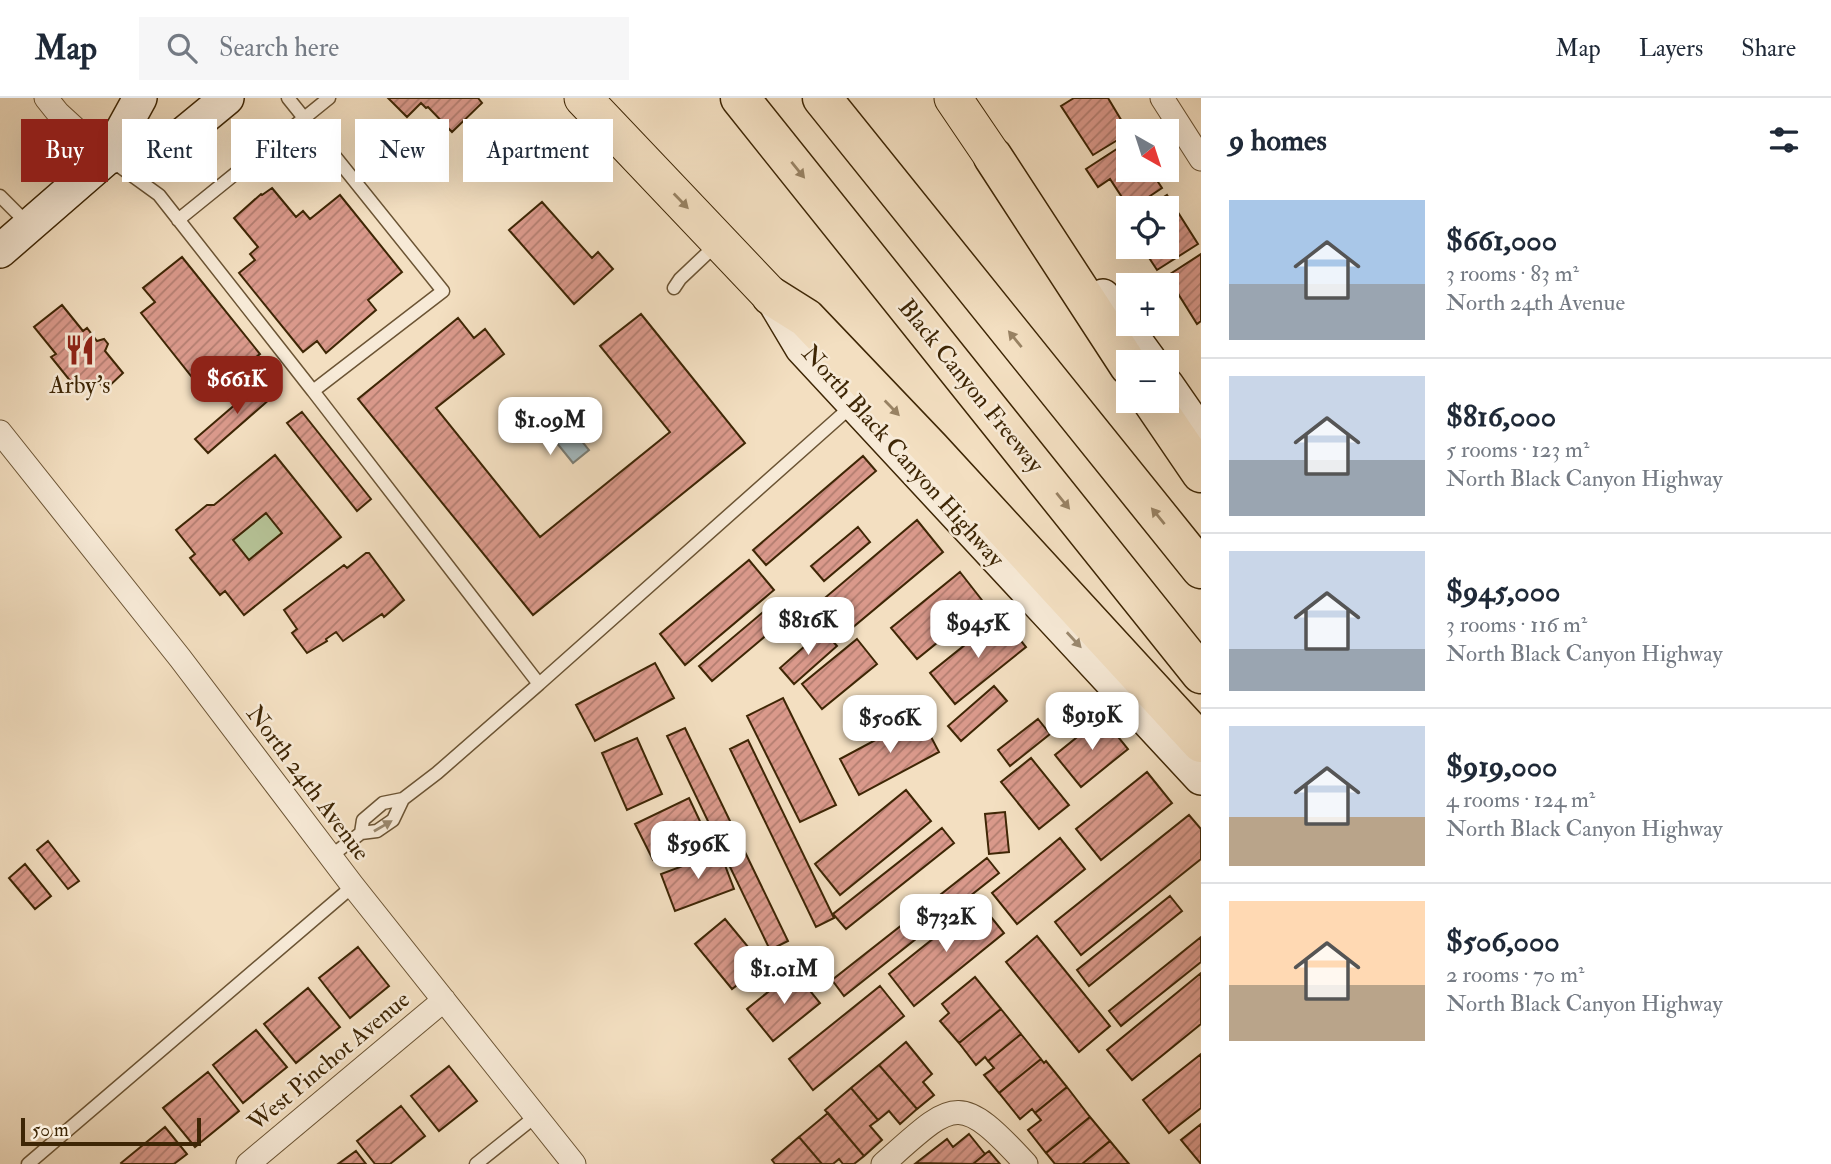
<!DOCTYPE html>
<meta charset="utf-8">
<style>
body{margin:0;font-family:"IM FELL Double Pica",serif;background:#f6f6f7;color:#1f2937;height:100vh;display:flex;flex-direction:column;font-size:26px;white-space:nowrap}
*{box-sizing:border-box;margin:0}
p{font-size:23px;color:#747a83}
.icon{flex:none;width:38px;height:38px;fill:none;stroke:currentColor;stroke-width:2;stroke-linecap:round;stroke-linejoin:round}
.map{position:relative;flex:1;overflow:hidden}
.drawer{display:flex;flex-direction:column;background:#fff;width:630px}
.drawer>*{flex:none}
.top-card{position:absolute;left:21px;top:21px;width:665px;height:63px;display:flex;gap:14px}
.needle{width:46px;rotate:141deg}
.buttons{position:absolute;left:1116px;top:21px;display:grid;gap:14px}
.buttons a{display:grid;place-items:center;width:63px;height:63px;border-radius:0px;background:#fff;box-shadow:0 7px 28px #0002;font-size:35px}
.scale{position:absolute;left:21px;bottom:18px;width:180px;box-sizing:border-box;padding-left:7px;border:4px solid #3e2605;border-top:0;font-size:19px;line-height:24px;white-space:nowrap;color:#3e2605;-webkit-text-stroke:5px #f7ead7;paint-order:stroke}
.price{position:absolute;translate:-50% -60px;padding:0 16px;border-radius:14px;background:#fff;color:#222;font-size:23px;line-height:46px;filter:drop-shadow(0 2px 4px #0008)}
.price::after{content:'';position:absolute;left:50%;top:42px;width:21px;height:16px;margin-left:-10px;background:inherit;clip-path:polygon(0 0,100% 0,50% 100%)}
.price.current{background:#8f2418;color:#fff}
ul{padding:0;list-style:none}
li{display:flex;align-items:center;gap:21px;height:175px;padding:0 28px}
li+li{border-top:2px solid #e0e1e3}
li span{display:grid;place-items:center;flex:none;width:196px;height:140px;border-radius:0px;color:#555}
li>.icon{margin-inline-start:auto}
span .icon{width:84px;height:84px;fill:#fffc;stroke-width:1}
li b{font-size:30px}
h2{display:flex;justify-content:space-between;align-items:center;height:84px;padding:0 28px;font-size:30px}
.tag{padding:0 24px;border-radius:0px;background:#fff;box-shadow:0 7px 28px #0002;font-size:24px;line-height:63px}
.tag.current{background:#8f2418;color:#fff}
header{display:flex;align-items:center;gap:42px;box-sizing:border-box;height:98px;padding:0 35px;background:#fff;border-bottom:2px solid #e0e1e3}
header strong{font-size:33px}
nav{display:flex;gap:38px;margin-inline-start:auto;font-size:24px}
.search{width:490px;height:63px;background:#f6f6f7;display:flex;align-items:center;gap:18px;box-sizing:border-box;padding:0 24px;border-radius:0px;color:#747a83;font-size:26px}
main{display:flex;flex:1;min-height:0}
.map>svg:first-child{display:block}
.grass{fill:#b6c397;stroke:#7a744e;stroke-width:2}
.water{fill:#a3b9bf;stroke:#7b7e75;stroke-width:2}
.building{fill:url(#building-hatch);stroke:#3e2605;stroke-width:2;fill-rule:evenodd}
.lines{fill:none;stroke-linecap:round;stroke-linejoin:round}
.lane-casing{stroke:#6b5434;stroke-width:15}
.street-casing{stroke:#6b5434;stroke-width:25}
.secondary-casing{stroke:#3e2605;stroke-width:36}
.primary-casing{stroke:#3e2605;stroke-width:39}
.highway-casing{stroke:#3e2605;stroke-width:41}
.lane{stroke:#f7ead7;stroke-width:12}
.street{stroke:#f7ead7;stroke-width:23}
.secondary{stroke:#f7ead7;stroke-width:33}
.primary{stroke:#f3dfc1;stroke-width:37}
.highway{stroke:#f3dfc1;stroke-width:38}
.oneway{fill:#988263}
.oneway2{fill:#9a886e}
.labels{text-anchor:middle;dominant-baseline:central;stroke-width:5;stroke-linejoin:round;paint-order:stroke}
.poi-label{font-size:24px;fill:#3e2605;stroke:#f7ead7}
.street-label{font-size:24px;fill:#3e2605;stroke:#f7ead7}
</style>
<header>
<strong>Map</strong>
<div class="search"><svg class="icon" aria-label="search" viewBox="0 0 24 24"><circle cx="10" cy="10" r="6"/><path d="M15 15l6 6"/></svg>Search here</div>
<nav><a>Map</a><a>Layers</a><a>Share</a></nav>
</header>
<main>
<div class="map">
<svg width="1201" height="1066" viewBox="0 0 1201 1066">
<defs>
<pattern id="building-hatch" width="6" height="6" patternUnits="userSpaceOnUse" patternTransform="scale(1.75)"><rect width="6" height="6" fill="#da998b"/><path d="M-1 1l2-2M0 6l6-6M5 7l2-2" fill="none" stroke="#b27d70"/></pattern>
</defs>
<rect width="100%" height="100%" fill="#f3dfc1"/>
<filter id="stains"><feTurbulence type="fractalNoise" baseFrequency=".00286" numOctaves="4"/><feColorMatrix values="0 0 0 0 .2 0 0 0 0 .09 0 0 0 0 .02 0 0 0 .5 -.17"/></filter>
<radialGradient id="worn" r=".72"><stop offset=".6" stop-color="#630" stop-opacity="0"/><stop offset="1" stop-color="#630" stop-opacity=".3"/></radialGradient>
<path class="grass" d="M266 415 282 435 249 462 233 442Z"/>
<path class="water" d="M555 310 589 352 573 365 539 323Z"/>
<path class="building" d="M388 0H478L482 5 452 34 428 9 426 10 421 5 407 19Z
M1074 0H1108L1129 35 1093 57 1061 8Z
M1129 43V72H1150L1162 90 1132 110H1129L1110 81 1098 89 1086 71Z
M272 90 296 119 303 113 310 121 340 97 402 174 368 202 376 212 326 255 317 243 303 254 239 175 255 162 250 156 258 149 234 120 261 96 262 97Z
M1167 97 1198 146 1157 172 1142 149H1167V110H1147Z
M542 104 592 160 598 154 613 171 574 206 509 132Z
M1201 156V223L1197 226 1167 178Z
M182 159 260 256 207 298 141 215 155 204 143 190Z
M62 207 83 233 87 230 97 243 104 241 108 246 105 253 123 275 105 292 97 282 80 295 51 259 56 256 34 229Z
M641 216 745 345 533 517 358 301 458 220 474 240 485 231 504 256 436 310 540 439 670 334 600 248Z
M266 280 278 294 208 355 195 341Z
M302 314 371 401 357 413 287 325Z
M275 357 341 439 244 517 225 493 220 497 190 460 195 456 176 432 207 407H214ZM266 415 282 435 249 462 233 442Z
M863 358 876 373 766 467 753 452Z
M917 422 943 454 846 535 820 504Z
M858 429 870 444 824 483 811 468Z
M366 455H369L404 502 384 519 382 516 343 543 336 534 326 541 327 543 307 555 292 535 297 531 284 512 344 467 347 470Z
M749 462 774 492 685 567 660 536Z
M960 474 985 506 917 561 891 530Z
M775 504 788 519 712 583 699 568Z
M1001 518 1026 549 955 606 930 575Z
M823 532 837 548 794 586 780 570Z
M857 541 877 566 822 611 802 586Z
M655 565 674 600 595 643 576 607Z
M994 588 1007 603 961 643 948 628Z
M783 600 836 707 800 724 747 618Z
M920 618 939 654 859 697 840 661Z
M1102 619 1128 651 1081 689 1055 657Z
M1038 621 1050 636 1010 668 998 652Z
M685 630 788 843 770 852 667 638Z
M637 640 662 696 627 712 602 655Z
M748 642 834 820 816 829 730 651Z
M1031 660 1069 707 1039 731 1001 684Z
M1147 674 1172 705 1101 762 1076 731Z
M906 692 931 723 840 797 815 766Z
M689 700 706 736 653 762 635 726Z
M1005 714 1009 754 989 756 985 716Z
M1189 717 1201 731V761L1081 857 1055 824Z
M942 730 954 745 846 831 833 816Z
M1060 740 1085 771 1017 826 992 795Z
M48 743 79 783 68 791 37 752Z
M720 754 734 791 675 813 661 776Z
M987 760 999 775 844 898 832 882Z
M25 766 51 798 35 811 9 780Z
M1170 798 1182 813 1089 888 1077 872Z
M979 804 1004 835 914 908 889 876Z
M725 821 763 867 732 891 695 846Z
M1037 838 1110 928 1079 954 1006 864Z
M1201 839V864L1121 928 1109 913Z
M358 849 389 888 350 920 319 880Z
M794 873 820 905 773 943 747 911Z
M1201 875V926L1132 982 1107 952Z
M975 879 1001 911 959 945 940 923 949 915 942 906Z
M880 888 904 918 813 992 789 961Z
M308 890 340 929 296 965 264 926Z
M1001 911 1021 936 988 963 985 959 976 967 959 945Z
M256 932 287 969 243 1005 213 967Z
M1021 936 1041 961 999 995 984 977 994 970 988 963Z
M906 944 932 976 923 984 934 997 917 1011 879 967Z
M1201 956V1010L1169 1035 1143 1002Z
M1041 961 1044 965 1046 963 1067 989 1035 1015 1032 1011 1020 1021 999 995Z
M879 967 917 1011 900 1026 889 1013 878 1022 851 990Z
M449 968 477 1003 439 1033 411 998Z
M208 974 239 1013 195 1049 163 1010Z
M1067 989 1090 1019 1046 1055 1028 1032 1041 1022 1035 1015Z
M851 990 878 1022 870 1028 882 1042 864 1058 825 1012Z
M401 1008 425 1038 390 1066H375L357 1043Z
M828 1015 864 1058 854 1066H843L839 1061 833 1066H822L799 1039Z
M1090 1019 1110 1043 1082 1066H1055L1046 1055Z
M1201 1026V1066L1181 1042Z
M165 1029 187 1056 174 1066H122L121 1065Z
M969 1036 985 1056 973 1066 916 1065 947 1041 953 1049Z
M799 1039 822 1066H775L772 1062Z
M1110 1043 1129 1066H1082Z
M356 1053 366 1066H338Z
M989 1053 1000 1066H973L985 1056Z"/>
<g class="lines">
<g class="lane-casing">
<path id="lane" d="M288 0 443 193 313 293 539 586 854 306
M112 63 159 97 313 293
M0 98 29 127
M178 122 329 0
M674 190 680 181 717 146
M403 701 383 705 363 722 361 735 377 733 393 722 403 701 437 675 539 586
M331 758 361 735
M28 1066 353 788
M476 1066 536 1018"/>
</g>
<g class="street-casing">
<path id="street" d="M46 0 58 15 107 60
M1162 0 1201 61
M0 334 180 560 353 788 574 1066
M248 1066 444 902
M883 1066C954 1003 958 992 1026 1066"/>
</g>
<g class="secondary-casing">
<path id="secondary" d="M107 60 181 38 227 0
M0 153 107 60 140 0
M771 198 802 250 1201 680
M1103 198 1151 264
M1167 287 1201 336"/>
</g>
<g class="primary-casing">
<path id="primary" d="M583 0 771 198
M953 0 993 59"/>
</g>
<g class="highway-casing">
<path id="highway" d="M740 0 1201 576
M822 0 1201 471
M993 59 1129 268
M771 198 806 220 931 351 1201 645
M1152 303 1201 375"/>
</g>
<use href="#lane" class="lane"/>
<use href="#street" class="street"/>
<use href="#secondary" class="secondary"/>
<use href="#primary" class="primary"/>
<use href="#highway" class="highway"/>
</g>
<defs><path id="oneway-solid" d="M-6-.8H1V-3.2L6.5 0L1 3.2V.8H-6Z" transform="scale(1.75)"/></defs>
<g class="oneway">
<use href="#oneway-solid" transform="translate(798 72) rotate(51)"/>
<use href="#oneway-solid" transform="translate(681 103) rotate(46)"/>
<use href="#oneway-solid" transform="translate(1015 241) rotate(-129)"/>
<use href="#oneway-solid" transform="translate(892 310) rotate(46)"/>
<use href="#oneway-solid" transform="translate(1063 403) rotate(51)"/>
<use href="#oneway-solid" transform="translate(1158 418) rotate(-129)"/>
</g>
<g class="oneway2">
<use href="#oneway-solid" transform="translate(1074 542) rotate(47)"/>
<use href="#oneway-solid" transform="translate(383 728) rotate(-30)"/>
</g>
<defs>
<g id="restaurant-bare" transform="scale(2.415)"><path d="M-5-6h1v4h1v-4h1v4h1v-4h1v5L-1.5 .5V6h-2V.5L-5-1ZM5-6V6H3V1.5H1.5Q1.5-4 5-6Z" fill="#8f2418" stroke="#f7ead7" stroke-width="2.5" paint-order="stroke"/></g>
</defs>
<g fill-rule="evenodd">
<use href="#restaurant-bare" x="80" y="252"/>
</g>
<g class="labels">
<g class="poi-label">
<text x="80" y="287">Arby's</text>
</g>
<g class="street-label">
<text transform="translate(971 288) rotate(51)">Black Canyon Freeway</text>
<text transform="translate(903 358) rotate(48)">North Black Canyon Highway</text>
<text transform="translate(308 685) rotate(53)">North 24th Avenue</text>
<text transform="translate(329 963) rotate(-40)">West Pinchot Avenue</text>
</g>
</g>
<rect width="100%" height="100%" filter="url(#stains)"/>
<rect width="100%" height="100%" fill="url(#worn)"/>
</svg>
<div class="buttons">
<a><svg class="needle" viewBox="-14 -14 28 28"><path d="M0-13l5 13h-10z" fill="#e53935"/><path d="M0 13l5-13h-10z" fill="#747a83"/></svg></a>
<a><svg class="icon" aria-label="locate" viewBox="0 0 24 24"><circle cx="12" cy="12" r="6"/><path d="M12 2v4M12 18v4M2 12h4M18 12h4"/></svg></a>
<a>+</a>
<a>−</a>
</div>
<div class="scale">50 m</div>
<b class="price current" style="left:237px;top:318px">$661K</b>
<b class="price" style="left:550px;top:359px">$1.09M</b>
<b class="price" style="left:808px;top:559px">$816K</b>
<b class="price" style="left:978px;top:562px">$945K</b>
<b class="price" style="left:1092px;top:654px">$919K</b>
<b class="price" style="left:890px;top:657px">$506K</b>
<b class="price" style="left:698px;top:783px">$596K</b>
<b class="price" style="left:946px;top:856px">$732K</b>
<b class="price" style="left:784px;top:908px">$1.01M</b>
<div class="top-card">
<a class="tag current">Buy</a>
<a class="tag">Rent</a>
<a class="tag">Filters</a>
<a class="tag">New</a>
<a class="tag">Apartment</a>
</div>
</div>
<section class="drawer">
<h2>9 homes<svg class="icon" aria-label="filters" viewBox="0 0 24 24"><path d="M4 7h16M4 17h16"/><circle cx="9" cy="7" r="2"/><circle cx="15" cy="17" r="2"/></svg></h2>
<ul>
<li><span style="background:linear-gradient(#a9c7e8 60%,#9aa5b1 0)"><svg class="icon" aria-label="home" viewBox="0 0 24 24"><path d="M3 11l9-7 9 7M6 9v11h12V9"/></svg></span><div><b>$661,000</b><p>3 rooms · 83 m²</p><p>North 24th Avenue</p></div></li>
<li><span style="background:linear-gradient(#c9d6e8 60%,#9aa5b1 0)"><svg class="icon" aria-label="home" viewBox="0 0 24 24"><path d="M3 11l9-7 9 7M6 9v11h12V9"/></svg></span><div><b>$816,000</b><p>5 rooms · 123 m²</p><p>North Black Canyon Highway</p></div></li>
<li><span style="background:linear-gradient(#c9d6e8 70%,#9aa5b1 0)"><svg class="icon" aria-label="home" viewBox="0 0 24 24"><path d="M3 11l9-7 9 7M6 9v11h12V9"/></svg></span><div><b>$945,000</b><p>3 rooms · 116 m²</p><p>North Black Canyon Highway</p></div></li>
<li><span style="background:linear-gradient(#c9d6e8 65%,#b9a48a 0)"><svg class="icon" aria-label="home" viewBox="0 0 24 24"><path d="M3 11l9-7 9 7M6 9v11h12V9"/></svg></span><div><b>$919,000</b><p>4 rooms · 124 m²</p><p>North Black Canyon Highway</p></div></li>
<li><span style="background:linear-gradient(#ffd9b3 60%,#b9a48a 0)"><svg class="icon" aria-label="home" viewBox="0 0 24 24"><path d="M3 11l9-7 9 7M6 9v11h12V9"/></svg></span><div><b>$506,000</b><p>2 rooms · 70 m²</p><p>North Black Canyon Highway</p></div></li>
</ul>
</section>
</main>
